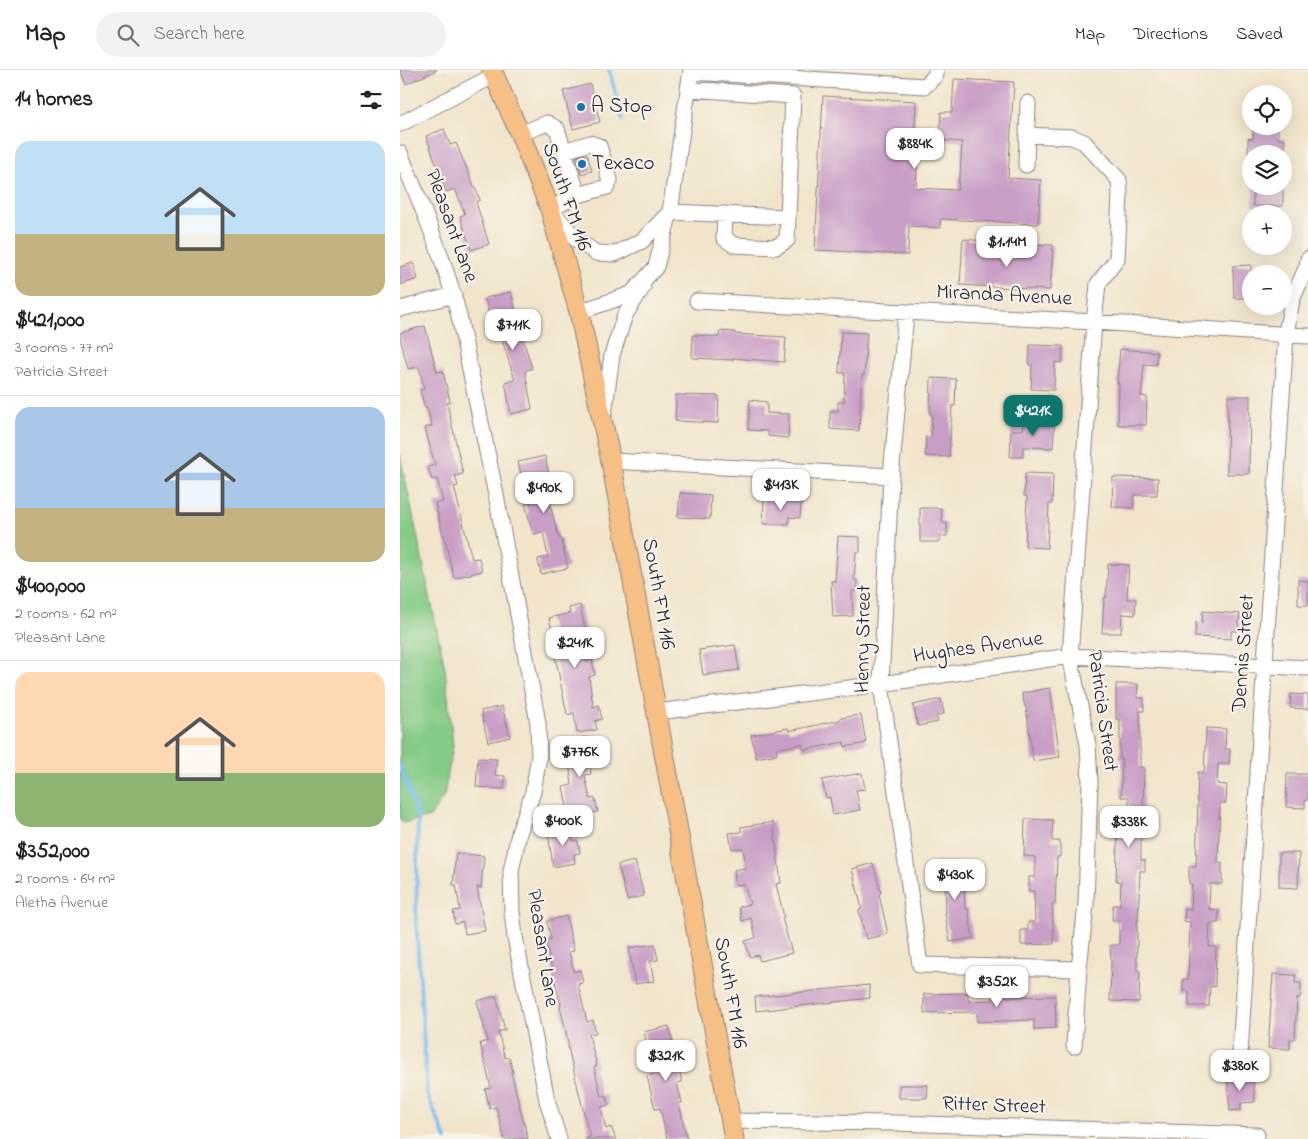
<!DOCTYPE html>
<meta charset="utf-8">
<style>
body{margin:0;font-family:"Indie Flower",sans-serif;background:#f2f2f2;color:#202124;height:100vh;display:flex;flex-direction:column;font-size:19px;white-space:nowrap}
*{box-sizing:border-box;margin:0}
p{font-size:16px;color:#757577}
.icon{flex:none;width:28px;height:28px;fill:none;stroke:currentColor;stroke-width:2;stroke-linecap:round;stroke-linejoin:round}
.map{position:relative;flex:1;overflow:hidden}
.side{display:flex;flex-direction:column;background:#fff;width:400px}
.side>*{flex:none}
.tools{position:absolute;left:842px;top:15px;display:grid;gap:10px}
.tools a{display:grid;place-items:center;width:50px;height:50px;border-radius:50%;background:#fff;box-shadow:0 5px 20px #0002;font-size:25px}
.price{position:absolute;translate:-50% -42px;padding:0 11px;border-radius:10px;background:#fff;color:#222;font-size:16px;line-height:32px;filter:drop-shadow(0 1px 2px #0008)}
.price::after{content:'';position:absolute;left:50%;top:30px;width:15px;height:11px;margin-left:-8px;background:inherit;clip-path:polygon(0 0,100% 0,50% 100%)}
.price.selected{background:#0f766e;color:#fff}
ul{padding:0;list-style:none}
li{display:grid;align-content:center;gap:10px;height:265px;padding:0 15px}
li+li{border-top:1px solid #e0e0e0}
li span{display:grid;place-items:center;height:155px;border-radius:15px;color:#555}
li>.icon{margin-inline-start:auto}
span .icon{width:90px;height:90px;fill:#fffc;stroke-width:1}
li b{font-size:21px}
h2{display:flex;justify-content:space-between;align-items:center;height:60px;padding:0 15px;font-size:21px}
header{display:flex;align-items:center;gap:30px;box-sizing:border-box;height:70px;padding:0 25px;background:#fff;border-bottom:1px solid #e0e0e0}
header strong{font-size:24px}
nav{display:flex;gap:28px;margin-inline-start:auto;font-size:18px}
.search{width:350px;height:45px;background:#f2f2f2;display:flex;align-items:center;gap:12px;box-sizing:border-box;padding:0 18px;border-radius:28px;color:#757577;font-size:19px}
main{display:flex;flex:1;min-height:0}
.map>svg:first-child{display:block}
.green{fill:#85cb86;stroke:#547660}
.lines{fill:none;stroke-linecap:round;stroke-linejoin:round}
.stream{stroke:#7bbef1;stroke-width:4}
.building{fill:#c99ec6}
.minor-casing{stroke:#8a8382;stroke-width:17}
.major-casing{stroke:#8a8382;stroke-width:21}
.minor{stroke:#fff;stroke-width:15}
.major{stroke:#f5bf86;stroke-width:19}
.poi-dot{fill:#1f6fb2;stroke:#f7f3e8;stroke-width:2}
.labels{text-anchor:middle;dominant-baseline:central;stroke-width:4.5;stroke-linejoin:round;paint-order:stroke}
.poi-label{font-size:21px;fill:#22223b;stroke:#f7f3e8;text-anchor:start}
.street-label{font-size:21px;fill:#22223b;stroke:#f7f3e8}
</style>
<header>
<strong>Map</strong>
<div class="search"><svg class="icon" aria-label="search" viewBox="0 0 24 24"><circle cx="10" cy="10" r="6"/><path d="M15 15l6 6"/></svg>Search here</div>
<nav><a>Map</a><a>Directions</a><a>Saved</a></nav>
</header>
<main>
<section class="side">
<h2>14 homes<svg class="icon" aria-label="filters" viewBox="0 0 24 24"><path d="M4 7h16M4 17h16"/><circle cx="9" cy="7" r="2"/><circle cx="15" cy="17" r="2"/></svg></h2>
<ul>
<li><span style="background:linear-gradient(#bfe0f5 60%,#c2b280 0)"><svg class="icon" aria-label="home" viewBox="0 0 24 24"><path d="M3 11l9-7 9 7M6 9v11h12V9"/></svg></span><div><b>$421,000</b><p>3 rooms · 77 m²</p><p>Patricia Street</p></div></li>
<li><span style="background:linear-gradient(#a9c7e8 65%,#c2b280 0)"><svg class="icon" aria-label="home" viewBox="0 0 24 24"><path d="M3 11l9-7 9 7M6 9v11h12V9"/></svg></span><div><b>$400,000</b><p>2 rooms · 62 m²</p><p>Pleasant Lane</p></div></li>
<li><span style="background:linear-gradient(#ffd9b3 65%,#8fb573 0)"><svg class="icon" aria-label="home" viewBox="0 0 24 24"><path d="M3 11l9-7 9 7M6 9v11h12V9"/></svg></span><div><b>$352,000</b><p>2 rooms · 64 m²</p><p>Aletha Avenue</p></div></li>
</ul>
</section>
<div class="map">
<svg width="908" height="1069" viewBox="0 0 908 1069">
<rect width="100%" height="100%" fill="#f7f3e8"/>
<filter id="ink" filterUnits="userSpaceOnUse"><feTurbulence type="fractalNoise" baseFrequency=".02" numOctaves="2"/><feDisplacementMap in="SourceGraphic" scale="10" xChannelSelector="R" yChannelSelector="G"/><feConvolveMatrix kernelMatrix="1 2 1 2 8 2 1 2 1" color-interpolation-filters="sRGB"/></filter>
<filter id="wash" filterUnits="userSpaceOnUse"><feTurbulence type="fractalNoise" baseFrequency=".0096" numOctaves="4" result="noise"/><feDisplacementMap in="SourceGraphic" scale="20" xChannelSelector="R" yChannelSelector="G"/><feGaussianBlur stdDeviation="1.12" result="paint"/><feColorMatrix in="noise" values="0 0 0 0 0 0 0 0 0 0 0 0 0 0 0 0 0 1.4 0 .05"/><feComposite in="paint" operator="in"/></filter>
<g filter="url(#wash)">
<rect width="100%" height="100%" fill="#f1e4ca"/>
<path class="green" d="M0 384 45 598 53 676 44 725 30 747 3 753 0 748Z"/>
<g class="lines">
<path class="stream" d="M209 0 223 50
M0 695 18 747 16 849 27 1024 46 1069"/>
</g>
<g id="blocks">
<path class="building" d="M0 0H37L6 14Z
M554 9 614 12 608 108 641 110 638 154 541 149 540 158 509 156 508 185 415 180 423 26 516 31 514 75H518L516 118 558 120 559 106H560L562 72 539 70 541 42H552Z
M190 14 200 52 173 59 163 21Z
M853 56H878V69H885L884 84H848V68L853 69Z
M44 59 50 75 56 73 80 130 76 132 89 174 71 180 60 146 65 144 55 119 46 122 26 66Z
M187 84 192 101 181 104 176 87Z
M853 116H883V136H853Z
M563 169 584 171 583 186 625 188 626 174 653 175 650 220 560 215Z
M13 193 18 209 0 215V197Z
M851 195V228H834L833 196Z
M111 222 120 257H119L132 298 125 301 132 339 111 344 105 312 115 310 102 270 104 269 97 242 89 244 85 228Z
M25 256 37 302 43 301 50 332 47 333 63 404 55 406 58 416 54 417 72 489 79 488 82 501 54 508 44 465 43 466 35 433 43 432 37 409 32 410 28 397 35 395 25 358 32 356 27 337 25 338 20 320 24 319 19 297 8 299 0 267V263Z
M320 261 335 262V264L386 267 384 292 333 288V290L292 288 293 265 319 267Z
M441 262 467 263 464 305H462L459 361 430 359V341H438V332H444L445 303H439Z
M630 275 663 276 662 293 655 292 654 320 631 319 632 295H629Z
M720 279 757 282 756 295 744 294 741 326 747 327 746 355H718L719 313H717Z
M531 308 556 309 555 336H552L549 387 525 386 526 366 531 367 532 345H530Z
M276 325 319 326 318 353 275 351Z
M828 326H850L849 404H827Z
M350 330 367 332V343L389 344 388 368 368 366V361L348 360Z
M635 349 655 350 653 378 623 377V387H610L611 360H623L624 353H634Z
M145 386 153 422 147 423 159 468H161L168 498 141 504 138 489 148 487 143 462 133 464 125 433 135 431 129 406 122 408 118 392Z
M625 403 653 404 652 434H649L647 478 625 477 627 426H624Z
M713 407 758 408 757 425H734L733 438 712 437Z
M280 423 311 425 310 449 278 447Z
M364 429 401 430 400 448 389 447V454H363Z
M520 438H541L542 453H547V466H540V472H520Z
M438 466 460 467V482H456L454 510H457V521H452L453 546 433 547 431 511H435Z
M708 494 729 495 727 529H736L735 545 722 544 721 563H702L704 528H706Z
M898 510 908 511V535H898Z
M180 535 186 564 180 565 186 592 192 590 195 605 189 607 193 637 199 635 202 649 195 651 197 660 177 663 174 643 167 645 155 585H157L149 548 170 543 169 538Z
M803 541 840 544 838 561H831V569L795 567 796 552 802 553Z
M335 575 339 600 303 605 299 580Z
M716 614H738L737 628H744V641H740V697L744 698 743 738H747L746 757H750V767H741V790H745V801H740L738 851H737V901H740L739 932 710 931 711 891 710 875H719V851L712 850 713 835H720L721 812 716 811 718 753H729V727H721L722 689H720V650L716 649Z
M650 618 660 687 633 691 626 637H625L622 623Z
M891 624 908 625V639L890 638Z
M541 629 544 644 536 646 538 652 518 656 513 635Z
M102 636 110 667 88 672 81 641Z
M461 645 466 673 445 677 444 672 403 680 402 674 376 679 377 684 356 688 351 665 388 658 389 661 440 650V648Z
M806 658 826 659 825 679H830L829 694H818L817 714 827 715 826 733H820L818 793H822V814H810L809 839 819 840 818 853H810L809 877H816L815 917 810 916 809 936H789V921H783V909H788L790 852 784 851 785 839 791 840 792 814H789V796H796L798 731H797L798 702H804Z
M187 667 189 682 194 681 196 694 190 695 191 704 185 705 190 729 195 728 198 742 169 747 163 717 172 715 166 670Z
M78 688 97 689 95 705 105 706 104 719 76 717Z
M462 703 465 719 456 720 460 740 433 745 430 727 426 728 422 710Z
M887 704H908V730H905V738L886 737Z
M625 749 653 750 652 771H660V787H657L655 834H652L654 874 621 875V860H628V852H635L634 821H629V807H635V787L624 786Z
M373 752 381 813 376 814 384 847 382 848 392 883 360 891 358 885 350 887 345 871 356 868 351 848 342 851 339 837 350 834 344 814 336 815 334 800 346 798 343 778 332 779 329 763 341 762V757Z
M171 758 173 771H178L180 783 174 784 175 793 153 797 148 762Z
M56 783 84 786 81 818 77 817 85 861 65 864 63 852 55 854 53 841 60 840 56 815H53Z
M879 783H899L898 818 879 817Z
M235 791 244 826 227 830 218 795Z
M563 792 565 839H568L573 868 550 872 545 843H546L545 809H537L536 793Z
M473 793 481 823 479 824 488 864 466 869 459 840 462 839 452 799Z
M166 846 174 881 169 882 174 902 180 900 183 913 178 914 187 952 193 950 196 963 189 965 197 996 194 997 201 1026 206 1025 209 1035 201 1037 206 1059 211 1057 216 1069H185L191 1066 188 1060 168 977 169 976 160 936 161 935 145 871 151 869 147 851Z
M255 874 258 890 250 891 254 911 235 914 229 878Z
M873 904 896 905 895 913H901L900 928H897L895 969H890V979L868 978Z
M469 915 470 928 356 941 355 927Z
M568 923V931L593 930V925H606L607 927 655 926 656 958 634 959V950L577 952V942L524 943V924Z
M96 926 105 960 98 962 105 988 109 987 113 1002H111L128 1069H104L96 1037 90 1039 85 1019 91 1018 80 973 88 971 77 931Z
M269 956 282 1012 277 1013 282 1033H279L287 1069H267L260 1038 255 1039 247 1006 259 1003 252 974 247 976 244 962Z
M853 1006 855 1032 841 1033V1040L830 1041 827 1008Z
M499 1015H528L527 1028H499Z"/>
</g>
</g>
<g filter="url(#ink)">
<use href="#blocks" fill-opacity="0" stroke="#8a8382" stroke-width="1"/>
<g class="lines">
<g class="minor-casing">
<path id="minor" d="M291 2 525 16 536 5V0
M0 54 95 5
M120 64 147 53 157 59 178 125 150 139 177 170 196 183 215 184 242 171 270 142 388 147 393 26 288 19
M627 65 628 33
M164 81 190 73 199 76 210 110 207 117 178 125
M0 83C22 137 45 190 59 246L97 430 138 653 139 686 133 722 119 763 111 801 112 842 115 867 147 1030 159 1069
M626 95 627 65 672 67 684 72 719 110 720 124 717 189 698 214 694 252 670 586 688 675 690 712 686 834 679 899 674 976
M325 144 324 168 334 175 376 177 387 170 388 147
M297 231 694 252 908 266
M0 239 54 225
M179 242 231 224 256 197 270 142 291 0
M506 243 491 406 481 614 520 895 679 899
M204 344 212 285 225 245 243 217
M211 391 491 406
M257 642 481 614 670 586 908 598
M840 983 886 264 892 230 907 196 908 189
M330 1051 496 1053 857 1065"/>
</g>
<g class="major-casing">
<path id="major" d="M92 0 120 64 150 139 179 242 211 391 334 1069"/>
</g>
<use href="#minor" class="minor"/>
<use href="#major" class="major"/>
</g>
</g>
<g class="poi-dot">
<circle cx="181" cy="37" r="5"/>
<circle cx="182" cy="94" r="5"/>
</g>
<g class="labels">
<g class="poi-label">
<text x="191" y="37">A Stop</text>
<text x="192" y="94">Texaco</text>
</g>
<g class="street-label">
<text transform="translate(166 127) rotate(71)">South FM 116</text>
<text transform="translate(51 156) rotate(70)">Pleasant Lane</text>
<text transform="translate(604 226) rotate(3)">Miranda Avenue</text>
<text transform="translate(258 524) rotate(80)">South FM 116</text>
<text transform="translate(464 569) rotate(-89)">Henry Street</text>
<text transform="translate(578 578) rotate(-8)">Hughes Avenue</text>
<text transform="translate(844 583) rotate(-86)">Dennis Street</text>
<text transform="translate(702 641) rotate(82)">Patricia Street</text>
<text transform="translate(142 878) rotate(81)">Pleasant Lane</text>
<text transform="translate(330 923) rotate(80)">South FM 116</text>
<text transform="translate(594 1036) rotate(2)">Ritter Street</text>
</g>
</g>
</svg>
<div class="tools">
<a><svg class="icon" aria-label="locate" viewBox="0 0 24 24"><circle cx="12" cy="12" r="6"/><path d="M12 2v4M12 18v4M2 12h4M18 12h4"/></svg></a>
<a><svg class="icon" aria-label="layers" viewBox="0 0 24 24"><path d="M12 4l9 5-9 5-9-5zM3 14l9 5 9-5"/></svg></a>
<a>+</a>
<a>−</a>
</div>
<b class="price" style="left:515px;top:100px">$884K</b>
<b class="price" style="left:607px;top:198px">$1.14M</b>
<b class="price" style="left:113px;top:281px">$711K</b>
<b class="price selected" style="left:633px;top:367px">$421K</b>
<b class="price" style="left:381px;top:441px">$413K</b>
<b class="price" style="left:144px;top:444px">$490K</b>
<b class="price" style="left:175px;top:599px">$241K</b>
<b class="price" style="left:180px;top:708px">$776K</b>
<b class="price" style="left:163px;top:777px">$400K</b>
<b class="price" style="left:729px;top:778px">$338K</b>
<b class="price" style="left:555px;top:831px">$430K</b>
<b class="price" style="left:597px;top:938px">$352K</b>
<b class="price" style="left:266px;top:1012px">$321K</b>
<b class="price" style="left:840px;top:1022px">$380K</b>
</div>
</main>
